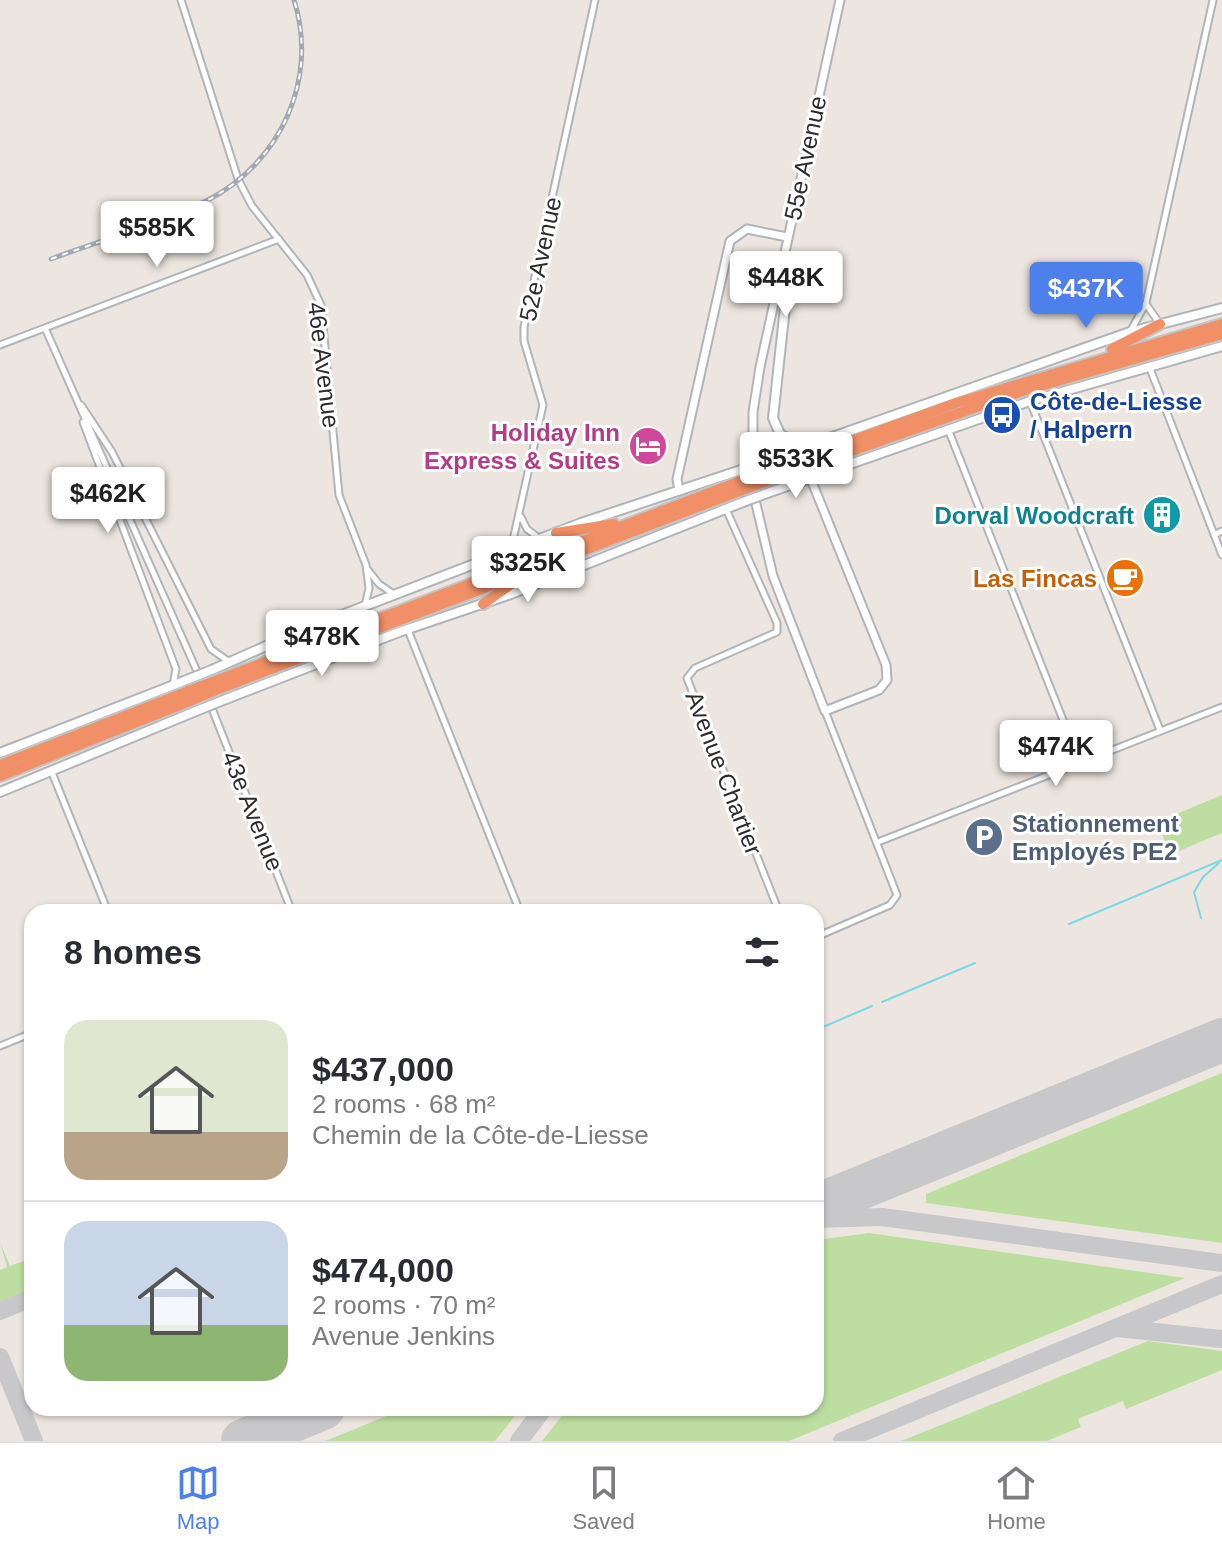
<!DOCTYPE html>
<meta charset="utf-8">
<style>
body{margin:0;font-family:Helvetica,sans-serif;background:#f7f7f7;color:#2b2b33;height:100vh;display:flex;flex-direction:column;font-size:30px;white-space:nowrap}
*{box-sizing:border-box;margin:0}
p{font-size:26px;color:#7c7c81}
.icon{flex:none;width:44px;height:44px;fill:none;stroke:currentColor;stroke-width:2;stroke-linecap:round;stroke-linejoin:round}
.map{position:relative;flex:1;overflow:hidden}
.panel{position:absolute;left:24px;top:904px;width:800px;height:512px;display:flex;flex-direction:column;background:#fff;border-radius:24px;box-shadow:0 2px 6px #0004}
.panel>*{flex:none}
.price{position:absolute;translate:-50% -68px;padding:0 18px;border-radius:8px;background:#fff;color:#222;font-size:26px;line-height:52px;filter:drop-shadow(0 2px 4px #0008)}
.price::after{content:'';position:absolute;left:50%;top:48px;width:24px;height:18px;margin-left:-12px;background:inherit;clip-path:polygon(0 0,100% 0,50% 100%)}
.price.selected{background:#4e80eb;color:#fff}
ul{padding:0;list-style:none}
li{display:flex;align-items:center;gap:24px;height:200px;padding:0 40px}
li+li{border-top:2px solid #e1e1e2}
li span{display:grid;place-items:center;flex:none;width:224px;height:160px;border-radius:24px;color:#555}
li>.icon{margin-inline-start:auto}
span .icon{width:96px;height:96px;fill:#fffc;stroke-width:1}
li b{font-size:34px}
h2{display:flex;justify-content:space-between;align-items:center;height:96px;padding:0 40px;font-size:34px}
.dock{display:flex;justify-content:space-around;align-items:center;height:112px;border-top:2px solid #e1e1e2;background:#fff;font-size:22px;color:#7c7c81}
.dock a{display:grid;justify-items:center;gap:4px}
.dock .selected{color:#4e80eb}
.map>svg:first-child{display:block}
.green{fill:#bedea1}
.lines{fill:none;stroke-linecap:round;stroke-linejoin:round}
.stream{stroke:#7cd7e5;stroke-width:2}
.taxiway{stroke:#c8c7ca;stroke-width:18}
.runway{stroke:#c8c7ca;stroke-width:44}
.minor-casing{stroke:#b0b4bb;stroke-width:9}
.tertiary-casing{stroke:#b0b4bb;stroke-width:11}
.secondary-casing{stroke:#b0b4bb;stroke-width:12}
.motorway-casing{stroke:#c4c4c4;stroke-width:14}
.minor{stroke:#fff;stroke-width:5}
.tertiary{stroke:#fff;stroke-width:7}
.secondary{stroke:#fff;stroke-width:8}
.motorway{stroke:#f19066;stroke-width:10}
.rail-casing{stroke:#a3a8b5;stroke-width:5}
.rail{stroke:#fff;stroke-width:2;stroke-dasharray:6;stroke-linecap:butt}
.secondary-bridge-casing{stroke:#b0b4bb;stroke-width:12;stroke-linecap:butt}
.motorway-bridge-casing{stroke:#c4c4c4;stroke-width:14;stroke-linecap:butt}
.secondary-bridge{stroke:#fff;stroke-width:8}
.motorway-bridge{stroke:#f19066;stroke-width:10}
.labels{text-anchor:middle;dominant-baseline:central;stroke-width:6;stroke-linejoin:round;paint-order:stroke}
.street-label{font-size:24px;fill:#2c2c2c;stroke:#fff}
.transit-label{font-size:24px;font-weight:bold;fill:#164399;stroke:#fff;text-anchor:start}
.hotel-label{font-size:24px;font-weight:bold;fill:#b23c85;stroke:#fff;text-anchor:end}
.culture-label{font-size:24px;font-weight:bold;fill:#0d838f;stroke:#fff;text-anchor:end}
.food-label{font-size:24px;font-weight:bold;fill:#c56008;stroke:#fff;text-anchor:end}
.service-label{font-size:24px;font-weight:bold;fill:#4e5e75;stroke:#fff;text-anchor:start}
</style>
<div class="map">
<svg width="1222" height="1441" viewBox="0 0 1222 1441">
<rect width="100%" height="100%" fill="#ede6e0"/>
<path class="green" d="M1222 795V833L1174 853 1169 851 1157 822Z
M1222 1073V1243L926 1203V1194Z
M869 1233 1185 1278 789 1441H542L568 1408H816V1240Z
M0 1242 10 1266 32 1258V1290L0 1303V1270L7 1267Z
M1148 1341 1222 1351V1370L1126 1409 1123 1401 1078 1419 1081 1427 1047 1441H901Z
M406 1408H521L495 1441H325Z"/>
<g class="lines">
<path class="stream" d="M1201 918 1194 892 1203 877 1219 863
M1069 924 1222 860
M882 1002 975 963
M816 1030 872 1006"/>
<path class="taxiway" d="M816 1219 882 1217 1222 1263
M0 1311 32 1298
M1117 1328 1222 1339
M0 1357 34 1441
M519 1441 544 1408
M842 1441 1222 1284"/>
<path class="runway" d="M816 1206 1222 1040
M243 1441 323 1408"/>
<g class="minor-casing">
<path id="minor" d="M181 0 238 179 252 206 307 275 321 305 339 495 366 565 369 588 365 606
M1146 304 1160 324
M45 328 196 669
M1130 332 1146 303 1213 0
M0 345 279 239
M1149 366 1222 555
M1030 401 1160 730
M81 405 112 452 211 649 228 661
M83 422 176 669 173 685
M948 429 1080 763
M726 509 777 623V632L695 668 687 678 779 912
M521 517 527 529 540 539
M1214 535 1222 531
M511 549 543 405 524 341V327L595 0
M368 570 379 584 395 595
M408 630 520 912
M213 711 292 912
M51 770 108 912
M878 842 1222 707
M816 937 890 905 897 895 825 711
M0 1046 32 1033"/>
</g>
<g class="tertiary-casing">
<path id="tertiary" d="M753 457V412L760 367 840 0
M679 491 677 479 730 241 747 229 787 237
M756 504 773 576 825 711 879 690 887 680 886 665 810 477"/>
</g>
<g class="secondary-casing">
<path id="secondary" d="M781 265 787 289 773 418 780 434 802 446
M770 459 1130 332 1222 308
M770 492 1030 401 1222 346
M214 669 300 631 581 523 741 470
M226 699 399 632 511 594 743 502
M0 753 184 681
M0 792 196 711"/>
</g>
<g class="motorway-casing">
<path id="motorway" d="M1112 349 1160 324
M769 471 956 403 1222 324
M769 480 1022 391 1222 334
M556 533 614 524
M483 604 514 582
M305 639 340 616
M218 680 741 481
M221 688 742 490
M0 765 189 691
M0 776 192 700"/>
</g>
<use href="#minor" class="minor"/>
<use href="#tertiary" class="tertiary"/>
<use href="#secondary" class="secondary"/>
<use href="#motorway" class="motorway"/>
<g class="rail-casing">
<path id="rail" d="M51 259C102 240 157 225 206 201 281 163 319 79 294 0"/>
</g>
<use href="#rail" class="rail"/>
<g class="secondary-bridge-casing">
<path id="secondary-bridge" d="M741 470 770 459
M743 502 770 492
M184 681 214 669
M196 711 226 699"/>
</g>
<g class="motorway-bridge-casing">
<path id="motorway-bridge" d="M741 481 769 471
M742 490 769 480
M189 691 218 680
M192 700 221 688"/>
</g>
<use href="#secondary-bridge" class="secondary-bridge"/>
<use href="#motorway-bridge" class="motorway-bridge"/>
</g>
<defs>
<g id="bus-disc" transform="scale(2)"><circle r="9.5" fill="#1a4fb4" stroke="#fff"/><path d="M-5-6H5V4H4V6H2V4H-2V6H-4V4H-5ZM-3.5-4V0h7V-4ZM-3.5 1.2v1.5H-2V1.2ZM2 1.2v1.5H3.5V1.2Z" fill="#fff"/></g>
<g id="hotel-disc" transform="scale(2)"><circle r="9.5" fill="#d1479c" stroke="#fff"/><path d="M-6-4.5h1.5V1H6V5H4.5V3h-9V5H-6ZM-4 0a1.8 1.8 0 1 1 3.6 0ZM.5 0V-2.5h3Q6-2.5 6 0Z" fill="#fff"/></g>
<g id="building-disc" transform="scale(2)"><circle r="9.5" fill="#0f9aa8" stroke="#fff"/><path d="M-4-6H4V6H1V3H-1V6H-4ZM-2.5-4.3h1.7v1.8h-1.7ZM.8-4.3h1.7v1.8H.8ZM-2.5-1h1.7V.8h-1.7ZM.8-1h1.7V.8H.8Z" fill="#fff"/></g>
<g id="cafe-disc" transform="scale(2)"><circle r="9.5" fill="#e8710a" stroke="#fff"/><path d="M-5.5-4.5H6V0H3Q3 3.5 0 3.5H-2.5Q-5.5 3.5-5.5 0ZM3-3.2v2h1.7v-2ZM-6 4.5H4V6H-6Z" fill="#fff"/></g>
<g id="parking-disc" transform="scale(2)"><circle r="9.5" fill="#5c6f8a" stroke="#fff"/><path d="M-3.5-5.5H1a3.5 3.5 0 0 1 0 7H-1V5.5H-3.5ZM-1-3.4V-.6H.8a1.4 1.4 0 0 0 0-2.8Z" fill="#fff"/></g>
</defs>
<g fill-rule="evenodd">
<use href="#bus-disc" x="1002" y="415"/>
<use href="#hotel-disc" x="648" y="446"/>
<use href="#building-disc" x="1162" y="515"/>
<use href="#cafe-disc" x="1125" y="578"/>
<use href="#parking-disc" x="984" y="837"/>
</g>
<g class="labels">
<g class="street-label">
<text transform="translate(805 158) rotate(-78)">55e Avenue</text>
<text transform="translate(540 259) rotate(-78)">52e Avenue</text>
<text transform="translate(324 365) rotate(83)">46e Avenue</text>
<text transform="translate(724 773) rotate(69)">Avenue Chartier</text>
<text transform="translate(253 811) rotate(68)">43e Avenue</text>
</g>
<g class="transit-label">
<text x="1030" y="401">Côte-de-Liesse<tspan x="1030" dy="28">/ Halpern</tspan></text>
</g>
<g class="hotel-label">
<text x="620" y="432">Holiday Inn<tspan x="620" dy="28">Express &amp; Suites</tspan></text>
</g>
<g class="culture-label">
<text x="1134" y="515">Dorval Woodcraft</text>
</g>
<g class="food-label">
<text x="1097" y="578">Las Fincas</text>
</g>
<g class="service-label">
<text x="1012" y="823">Stationnement<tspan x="1012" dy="28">Employés PE2</tspan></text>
</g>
</g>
</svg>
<b class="price" style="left:157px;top:269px">$585K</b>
<b class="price" style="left:786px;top:319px">$448K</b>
<b class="price selected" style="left:1086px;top:330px">$437K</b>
<b class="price" style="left:796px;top:500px">$533K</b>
<b class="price" style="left:108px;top:535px">$462K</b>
<b class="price" style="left:528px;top:604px">$325K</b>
<b class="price" style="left:322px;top:678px">$478K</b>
<b class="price" style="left:1056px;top:788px">$474K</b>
<section class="panel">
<h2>8 homes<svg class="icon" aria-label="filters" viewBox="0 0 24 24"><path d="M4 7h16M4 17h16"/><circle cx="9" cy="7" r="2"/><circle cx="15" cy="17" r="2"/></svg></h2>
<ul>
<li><span style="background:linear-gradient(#dfe7d0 70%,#b9a48a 0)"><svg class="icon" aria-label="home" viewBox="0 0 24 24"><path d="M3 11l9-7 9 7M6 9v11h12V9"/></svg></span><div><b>$437,000</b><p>2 rooms · 68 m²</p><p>Chemin de la Côte-de-Liesse</p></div></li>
<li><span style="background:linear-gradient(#c9d6e8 65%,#8fb573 0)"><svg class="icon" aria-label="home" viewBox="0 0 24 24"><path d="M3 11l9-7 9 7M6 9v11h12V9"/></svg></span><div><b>$474,000</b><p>2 rooms · 70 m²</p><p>Avenue Jenkins</p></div></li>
</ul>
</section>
</div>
<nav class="dock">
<a class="selected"><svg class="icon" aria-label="map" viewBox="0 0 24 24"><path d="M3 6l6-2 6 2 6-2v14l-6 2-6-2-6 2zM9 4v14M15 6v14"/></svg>Map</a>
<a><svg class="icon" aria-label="saved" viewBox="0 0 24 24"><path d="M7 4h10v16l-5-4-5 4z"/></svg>Saved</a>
<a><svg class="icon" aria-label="home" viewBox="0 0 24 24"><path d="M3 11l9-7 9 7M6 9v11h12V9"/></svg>Home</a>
</nav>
